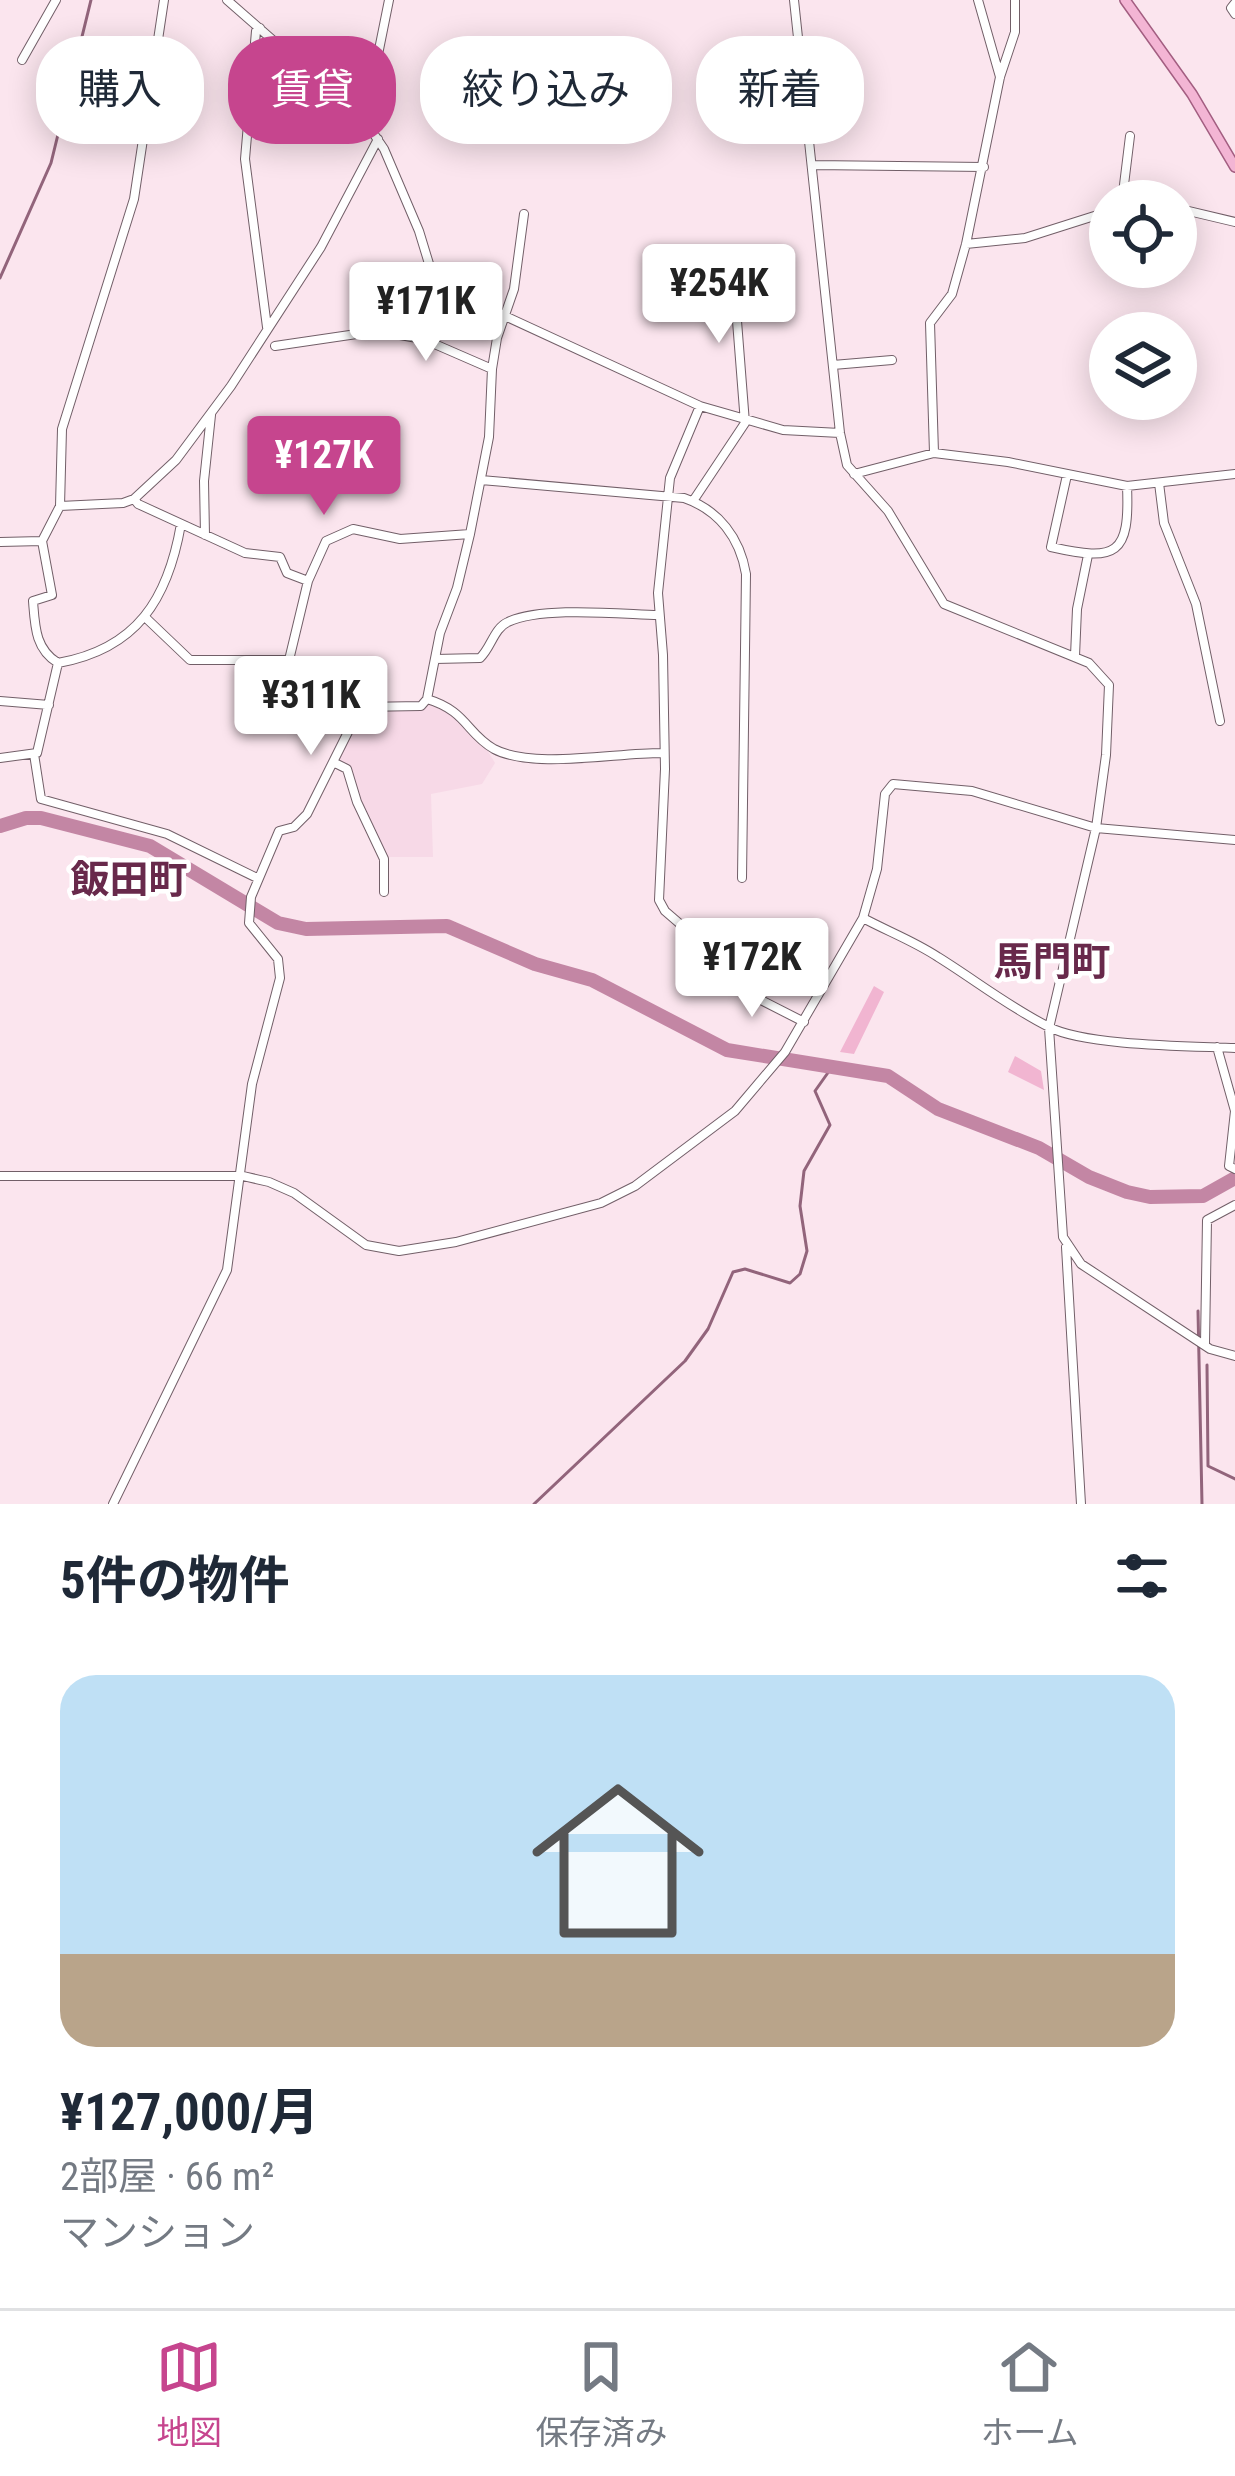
<!DOCTYPE html>
<html lang="ja">
<meta charset="utf-8">
<style>
body{margin:0;font-family:"Roboto Condensed","Noto Sans JP",sans-serif;background:#f6f6f7;color:#1f2937;height:100vh;display:flex;flex-direction:column;font-size:45px;white-space:nowrap}
*{box-sizing:border-box;margin:0}
p{font-size:39px;color:#747a83}
.icon{flex:none;width:66px;height:66px;fill:none;stroke:currentColor;stroke-width:2;stroke-linecap:round;stroke-linejoin:round}
.map{position:relative;height:1504px;overflow:hidden}
.drawer{display:flex;flex-direction:column;background:#fff;flex:1}
.drawer>*{flex:none}
.banner{position:absolute;left:36px;top:36px;width:1164px;height:108px;display:flex;gap:24px}
.buttons{position:absolute;left:1089px;top:180px;display:grid;gap:24px}
.buttons a{display:grid;place-items:center;width:108px;height:108px;border-radius:50%;background:#fff;box-shadow:0 6px 30px #0003;font-size:60px}
.price{position:absolute;translate:-50% -102px;padding:0 27px;border-radius:12px;background:#fff;color:#222;font-size:39px;line-height:78px;filter:drop-shadow(0 3px 6px #0008)}
.price::after{content:'';position:absolute;left:50%;top:72px;width:36px;height:27px;margin-left:-18px;background:inherit;clip-path:polygon(0 0,100% 0,50% 100%)}
.price.selected{background:#c6458e;color:#fff}
ul{padding:0;list-style:none}
li{display:grid;align-content:center;gap:24px;height:636px;padding:0 60px}
li+li{border-top:3px solid #e0e1e3}
li span{display:grid;place-items:center;height:372px;border-radius:36px;color:#555}
li>.icon{margin-inline-start:auto}
span .icon{width:216px;height:216px;fill:#fffc;stroke-width:1}
li b{font-size:51px}
h2{display:flex;justify-content:space-between;align-items:center;height:144px;padding:0 60px;font-size:51px}
.tag{padding:0 42px;border-radius:48px;background:#fff;box-shadow:0 6px 30px #0003;font-size:42px;line-height:108px}
.tag.selected{background:#c6458e;color:#fff}
.tabs{display:flex;justify-content:space-around;align-items:center;height:168px;border-top:3px solid #e0e1e3;background:#fff;font-size:33px;color:#747a83}
.tabs a{display:grid;justify-items:center;gap:6px}
.tabs .selected{color:#c6458e}
.map>svg:first-child{display:block}
.built{fill:#f7d9e7}
.green{fill:#f1b5d1}
.lines{fill:none;stroke-linecap:round;stroke-linejoin:round}
.stream{stroke:#92647b;stroke-width:3}
.river{stroke:#c386a4;stroke-width:14}
.minor-casing{stroke:#725f68;stroke-width:10}
.major-casing{stroke:#a35e81;stroke-width:12}
.minor{stroke:#fff;stroke-width:8}
.major{stroke:#f3b5d4;stroke-width:9}
.labels{text-anchor:middle;dominant-baseline:central;stroke-width:9;stroke-linejoin:round;paint-order:stroke}
.quarter-label{font-size:39px;font-weight:bold;fill:#68294b;stroke:#fff}
</style>
<div class="map">
<svg width="1235" height="1504" viewBox="0 0 1235 1504">
<rect width="100%" height="100%" fill="#fbe5ee"/>
<path class="built" d="M428 703 446 708 481 740 495 763 482 784 431 794 433 857H388L361 802 349 766 338 761 363 709H423Z"/>
<path class="green" d="M874 986 884 992 854 1054 840 1052Z
M1015 1056 1041 1071 1044 1090 1008 1072Z"/>
<g class="lines">
<path class="stream" d="M0 278 51 163 91 0
M1198 1311 1202 1504
M1207 1365 1208 1466 1235 1479
M534 1504 685 1361 708 1329 733 1272 745 1269 790 1283 800 1274 807 1251 800 1206 804 1171 830 1125 815 1091 832 1067"/>
<path class="river" d="M0 826 26 818H41L150 846 278 923 306 929 447 926 535 964 592 980 727 1050 888 1076 938 1109 1039 1148 1089 1177 1127 1192 1150 1197 1203 1196 1235 1178"/>
<g class="minor-casing">
<path id="minor" d="M227 0 365 121 384 149 419 231 430 267 442 287 700 406 783 430 840 433
M794 0 840 433 847 465 888 511 944 604 1089 663 1109 685 1106 755 1096 828 1049 1028 1063 1237 1081 1264 1210 1349 1235 1356
M978 0 1000 77
M1235 3 1231 8 1235 14
M260 28 256 31 245 159 267 327
M22 60 56 0
M365 119 389 0
M813 165 984 167
M1122 201 1130 136
M1176 208 1235 222
M966 244 1025 238 1110 211
M275 346 377 331 423 339 492 369 497 338 514 289 524 214
M833 365 892 360
M700 406 670 478 658 593 663 655 665 769 659 900 665 911 738 974 755 997 804 1022
M934 453 930 323 952 294 966 244 1000 77 1015 32V0
M854 474 934 453 1008 462 1127 486 1235 474
M1067 475 1051 547C1117 562 1130 555 1127 486
M481 480 684 498C719 510 740 538 746 574L742 878
M1159 483 1164 523 1196 604 1220 721
M134 499 138 504 245 553 280 557 287 573 308 581
M693 501 745 423 733 270
M60 506 62 429 134 199 164 0
M205 535 204 481 211 415
M42 541 52 595 33 601C35 626 35 649 58 663
M0 542 42 541 60 506 123 503 134 499 176 460 231 386 321 247 378 139
M147 619 190 660H289L307 666 361 707 421 706 427 699C467 711 466 733 494 749 533 770 619 752 664 753
M1075 656 1077 609 1088 555
M435 659 480 658C491 648 494 628 508 622 542 606 620 614 658 615
M289 660 308 581 326 541 353 529 400 539 470 534
M427 699 440 633 457 588 470 534 489 437 492 369
M0 701 49 705
M34 754 41 799 167 834 257 878
M0 758 37 753 58 663C137 649 168 599 181 524
M333 762 347 769 357 802 384 859V892
M863 918C887 931 914 941 938 957 975 980 1009 1007 1049 1027 1085 1046 1191 1046 1235 1048
M1217 1047 1235 1111 1229 1166 1235 1169
M0 1176H243L269 1182 294 1193 366 1245 399 1251 456 1242 601 1203 635 1186 735 1111 785 1052 863 918 877 869 885 794 893 784 972 791 1096 828 1235 840
M1066 1247 1081 1504
M1205 1344 1207 1220 1235 1205
M113 1504 227 1270 252 1084 280 978 278 959 249 923 251 897 279 831 294 827 307 814 361 706"/>
</g>
<g class="major-casing">
<path id="major" d="M1125 0 1192 94 1235 167"/>
</g>
<use href="#minor" class="minor"/>
<use href="#major" class="major"/>
</g>
<g class="labels">
<g class="quarter-label">
<text x="129" y="880">飯田町</text>
<text x="1052" y="962">馬門町</text>
</g>
</g>
</svg>
<div class="buttons">
<a><svg class="icon" aria-label="locate" viewBox="0 0 24 24"><circle cx="12" cy="12" r="6"/><path d="M12 2v4M12 18v4M2 12h4M18 12h4"/></svg></a>
<a><svg class="icon" aria-label="layers" viewBox="0 0 24 24"><path d="M12 4l9 5-9 5-9-5zM3 14l9 5 9-5"/></svg></a>
</div>
<b class="price" style="left:719px;top:346px">¥254K</b>
<b class="price" style="left:426px;top:364px">¥171K</b>
<b class="price selected" style="left:324px;top:518px">¥127K</b>
<b class="price" style="left:311px;top:758px">¥311K</b>
<b class="price" style="left:752px;top:1020px">¥172K</b>
<div class="banner">
<a class="tag">購入</a>
<a class="tag selected">賃貸</a>
<a class="tag">絞り込み</a>
<a class="tag">新着</a>
</div>
</div>
<section class="drawer">
<h2>5件の物件<svg class="icon" aria-label="filters" viewBox="0 0 24 24"><path d="M4 7h16M4 17h16"/><circle cx="9" cy="7" r="2"/><circle cx="15" cy="17" r="2"/></svg></h2>
<ul>
<li><span style="background:linear-gradient(#bfe0f5 75%,#b9a48a 0)"><svg class="icon" aria-label="home" viewBox="0 0 24 24"><path d="M3 11l9-7 9 7M6 9v11h12V9"/></svg></span><div><b>¥127,000/月</b><p>2部屋 · 66 m²</p><p>マンション</p></div></li>
</ul>
</section>
<nav class="tabs">
<a class="selected"><svg class="icon" aria-label="map" viewBox="0 0 24 24"><path d="M3 6l6-2 6 2 6-2v14l-6 2-6-2-6 2zM9 4v14M15 6v14"/></svg>地図</a>
<a><svg class="icon" aria-label="saved" viewBox="0 0 24 24"><path d="M7 4h10v16l-5-4-5 4z"/></svg>保存済み</a>
<a><svg class="icon" aria-label="home" viewBox="0 0 24 24"><path d="M3 11l9-7 9 7M6 9v11h12V9"/></svg>ホーム</a>
</nav>
